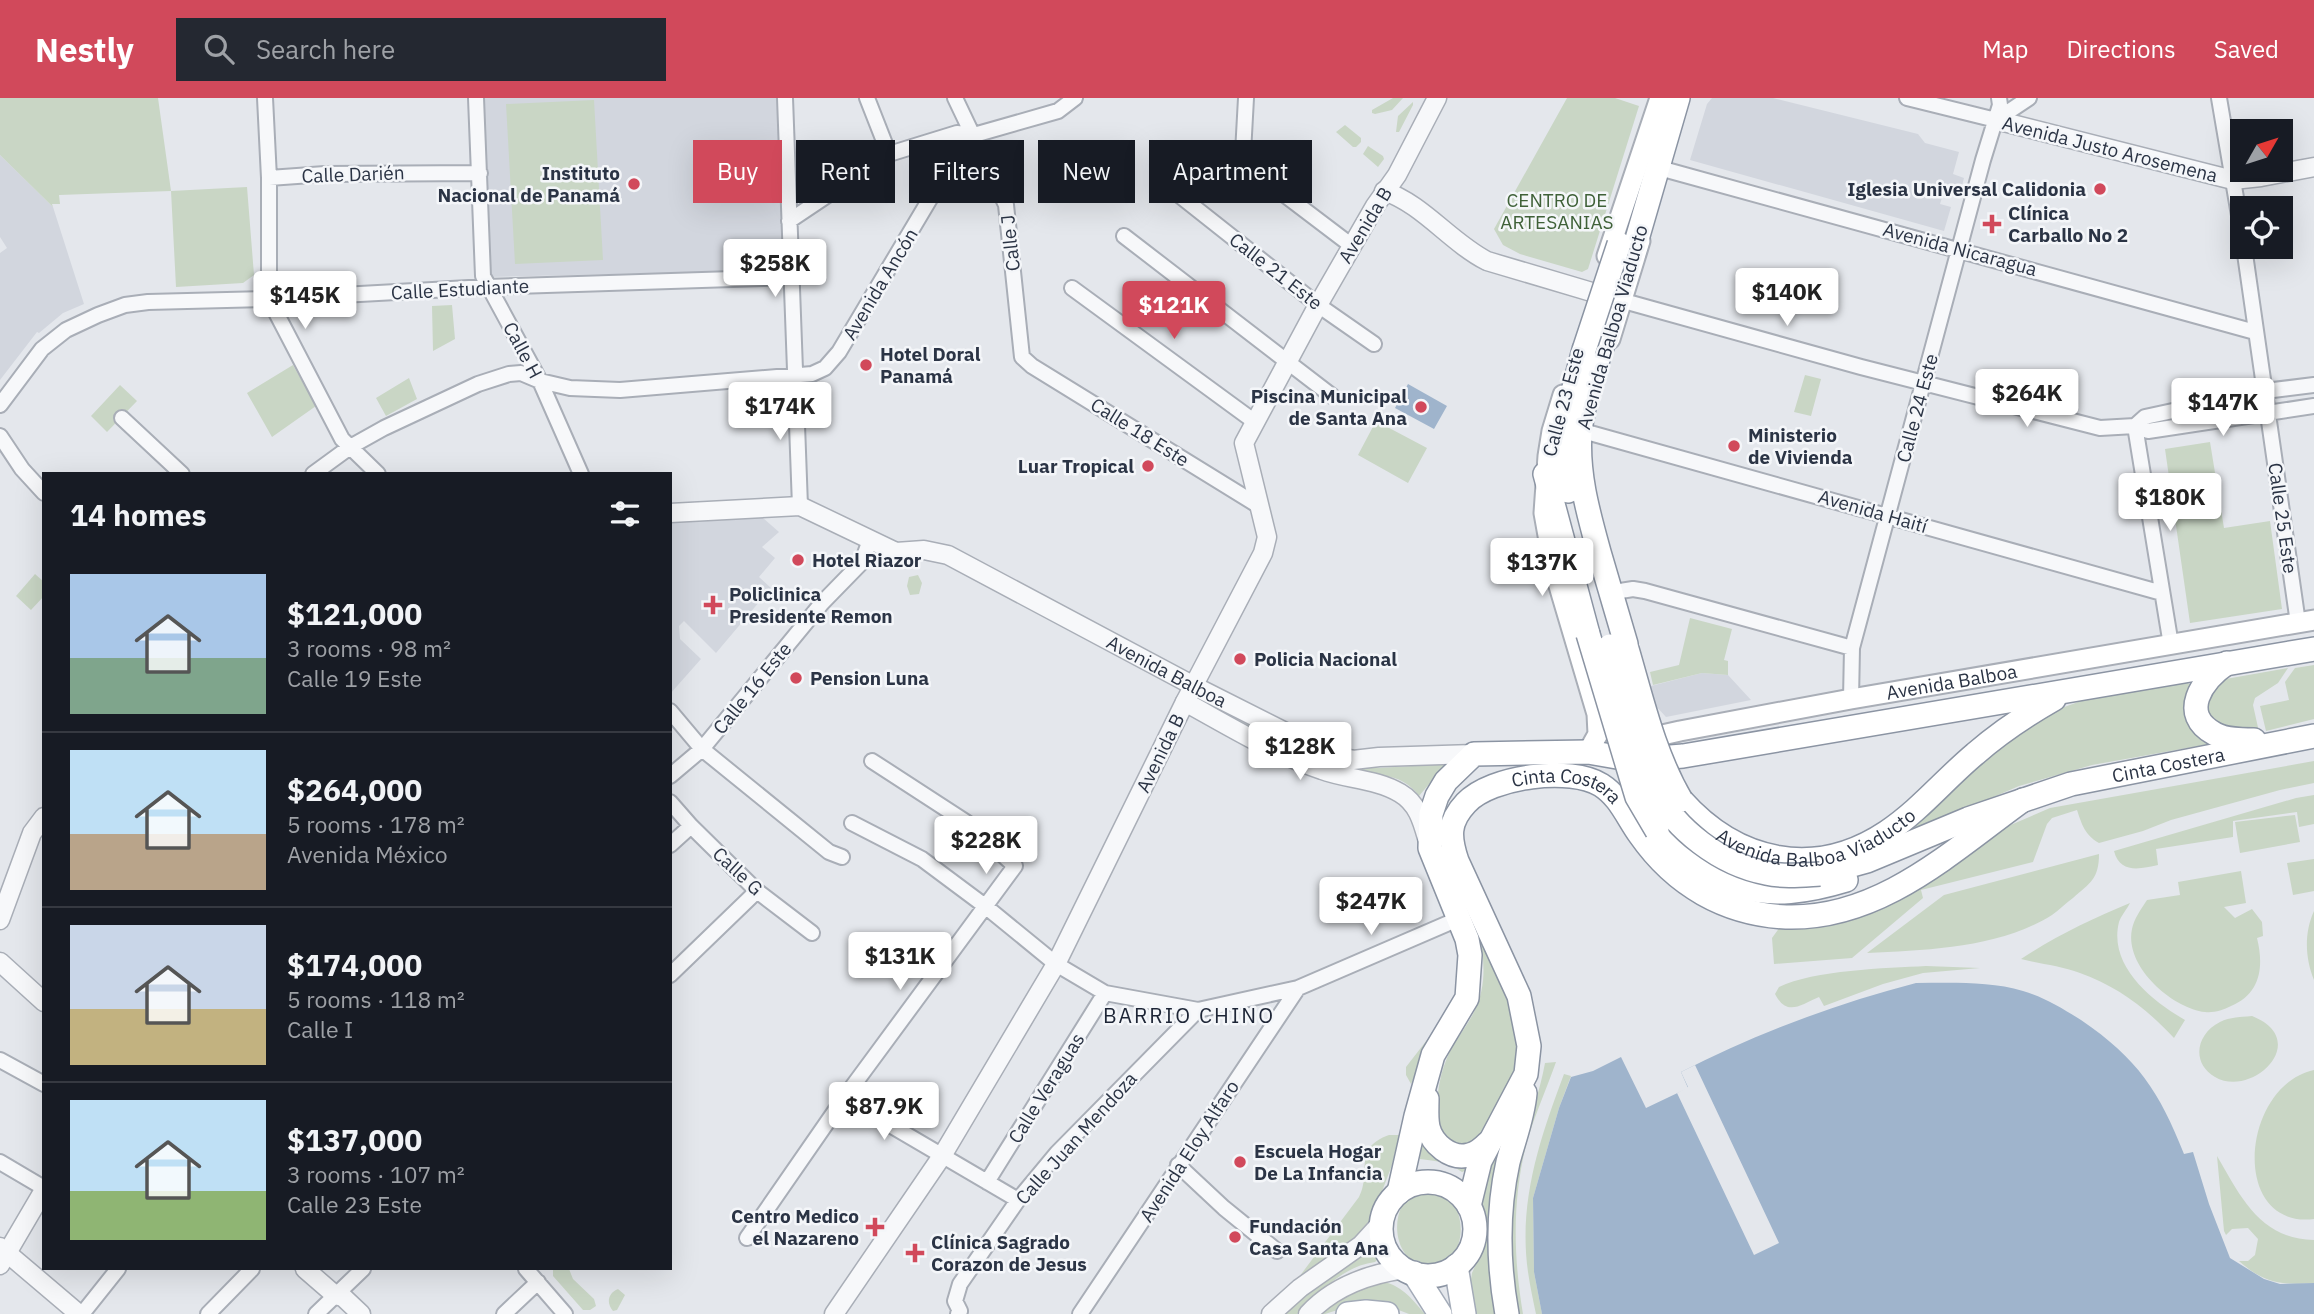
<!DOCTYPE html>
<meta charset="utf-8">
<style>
body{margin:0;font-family:"IBM Plex Sans",sans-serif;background:#242831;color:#f1f3f6;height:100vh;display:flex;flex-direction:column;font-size:26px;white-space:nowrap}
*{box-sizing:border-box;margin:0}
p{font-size:23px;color:#9ea1a6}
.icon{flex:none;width:38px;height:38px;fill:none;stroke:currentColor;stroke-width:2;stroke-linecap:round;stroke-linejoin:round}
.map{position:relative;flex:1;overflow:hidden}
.panel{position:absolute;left:42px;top:374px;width:630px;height:798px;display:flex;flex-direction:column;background:#171b24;border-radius:0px;box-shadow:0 7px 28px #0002}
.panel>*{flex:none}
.top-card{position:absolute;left:693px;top:42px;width:665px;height:63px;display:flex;gap:14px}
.needle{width:46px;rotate:51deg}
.tools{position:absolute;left:2230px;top:21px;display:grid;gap:14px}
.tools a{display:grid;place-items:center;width:63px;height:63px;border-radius:0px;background:#171b24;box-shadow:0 7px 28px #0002;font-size:35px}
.price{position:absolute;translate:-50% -60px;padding:0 16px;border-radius:7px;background:#fff;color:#222;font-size:23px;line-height:46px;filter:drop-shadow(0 2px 4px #0008)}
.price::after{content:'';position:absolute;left:50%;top:42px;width:21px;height:16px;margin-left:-10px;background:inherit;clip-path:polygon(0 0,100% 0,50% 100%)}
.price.selected{background:#d1495b;color:#fff}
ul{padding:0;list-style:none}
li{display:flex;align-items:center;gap:21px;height:175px;padding:0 28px}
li+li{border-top:2px solid #363941}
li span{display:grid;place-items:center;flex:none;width:196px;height:140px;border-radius:0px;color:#555}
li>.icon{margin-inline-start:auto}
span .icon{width:84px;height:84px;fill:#fffc;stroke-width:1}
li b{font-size:30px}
h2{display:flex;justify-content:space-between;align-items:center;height:84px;padding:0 28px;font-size:30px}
.chip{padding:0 24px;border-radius:0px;background:#171b24;box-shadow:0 7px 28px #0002;font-size:24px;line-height:63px}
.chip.selected{background:#d1495b;color:#fff}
header{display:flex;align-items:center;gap:42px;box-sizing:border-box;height:98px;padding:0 35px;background:#d1495b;color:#fff}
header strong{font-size:33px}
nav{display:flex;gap:38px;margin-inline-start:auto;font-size:24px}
.search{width:490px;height:63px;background:#242831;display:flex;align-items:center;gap:18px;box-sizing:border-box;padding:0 24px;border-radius:0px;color:#9ea1a6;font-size:26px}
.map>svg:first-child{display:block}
.built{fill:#d2d6de}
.green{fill:#c9d6c5}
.water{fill:#9fb4cc}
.pier{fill:#e4e7ec}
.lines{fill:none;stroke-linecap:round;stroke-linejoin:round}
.minor-casing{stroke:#a9aeb7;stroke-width:18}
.tertiary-casing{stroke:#a9aeb7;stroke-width:21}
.secondary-casing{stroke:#a9aeb7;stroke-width:23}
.primary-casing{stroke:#a3abb8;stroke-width:26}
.trunk-casing{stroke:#8b94a3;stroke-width:26}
.minor{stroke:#f7f8fa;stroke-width:14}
.tertiary{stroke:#f7f8fa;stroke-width:18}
.secondary{stroke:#fff;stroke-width:19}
.primary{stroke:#fff;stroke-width:23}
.trunk{stroke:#fff;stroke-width:23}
.trunk-bridge-casing{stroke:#8b94a3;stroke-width:26;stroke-linecap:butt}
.trunk-bridge{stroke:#fff;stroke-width:23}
.poi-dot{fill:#d1495b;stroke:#f4f6f9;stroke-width:2.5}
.labels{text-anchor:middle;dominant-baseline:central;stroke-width:5;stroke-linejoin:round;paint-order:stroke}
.street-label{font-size:19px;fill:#2b3445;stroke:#f4f6f9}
.poi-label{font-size:19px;font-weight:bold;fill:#2b3445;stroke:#f4f6f9;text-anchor:start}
.park-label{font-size:19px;fill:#3f6138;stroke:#f4f6f9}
.neighbourhood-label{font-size:21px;letter-spacing:2px;fill:#1d2536;stroke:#f4f6f9}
</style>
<header>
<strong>Nestly</strong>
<div class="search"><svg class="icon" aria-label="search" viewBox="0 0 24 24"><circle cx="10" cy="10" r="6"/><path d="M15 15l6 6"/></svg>Search here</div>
<nav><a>Map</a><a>Directions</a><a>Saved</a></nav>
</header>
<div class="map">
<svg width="2314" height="1216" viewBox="0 0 2314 1216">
<rect width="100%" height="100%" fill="#e4e7ec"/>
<path class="built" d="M484 0H779L783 172 489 179Z
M1712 0H1773L1918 36 1925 45 1959 54 1953 76 1964 80 1960 95 1945 90 1940 106 1951 109 1944 133 1690 62 1707 6Z
M0 57 53 109 84 206 63 215 39 235 37 234 0 282V155L7 150 0 139Z
M763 420 779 434 762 449 775 460 759 479 771 490 716 555 684 523 679 528 680 541 701 561 670 596V423Z
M1702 575 1728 577 1751 602 1666 619 1654 606 1647 589Z"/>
<path class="green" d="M0 0H158L171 93 247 89 254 177 243 185 176 189 171 93 59 97 60 106H52L53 109 0 57Z
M1393 0H1403L1392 12 1375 16 1372 15V12Z
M1567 0H1615L1639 8 1588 171 1582 174 1520 156 1503 147 1494 131Z
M594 2 603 162 515 166 506 6Z
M1413 4V7L1399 34H1396L1398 18Z
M1345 27 1361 40V44L1356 49H1353L1336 34Z
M1368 48 1383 58 1384 61 1378 69 1363 56Z
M452 207 455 241 433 253 432 208Z
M293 267 316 308 272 339 247 295Z
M1805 277 1821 281 1811 318 1794 314Z
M409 280 417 301 386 318 376 300Z
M120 287 137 303 107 334 91 318Z
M1376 323 1427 350 1408 385 1358 357Z
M2210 344 2224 430 2270 423 2282 511 2190 525 2165 351Z
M35 476 44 484V498L31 512 16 498Z
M918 477 922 485 919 496 910 497 907 488 909 479Z
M1690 520 1732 531 1724 562 1728 563V577L1702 575 1653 587 1650 574 1679 567Z
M2314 567V621L2266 633 2260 608 2289 602 2285 584 2295 570Z
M2288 570 2278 585 2255 600 2253 607 2259 634 2236 635 2206 622 2204 595 2220 582Z
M2183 584 2194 587 2221 644 2092 667 2019 688 1866 754 2019 631 2059 611 2089 600Z
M1205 603 1313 656 1312 660 1256 634 1204 605Z
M2314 663V685L2280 692 2171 722 2143 733 2099 745C2085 737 2082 727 2077 712L2052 720 2047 726 2033 764 1921 792 1923 800 1852 860 1774 866 1772 840 1780 829 1850 821 1874 813 1909 794 1999 732 2050 710Z
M1446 666 1419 698C1399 671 1374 680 1346 670V668L1378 670Z
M2314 697V726L2299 729 2297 714 2233 723V739L2156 751 2158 767C2140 771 2120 776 2114 753L2296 700Z
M2295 717 2300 744 2240 755 2235 724Z
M2099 756C2099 781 2090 785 2073 800 2066 805 2059 812 2052 817 1999 850 1928 852 1867 855L1944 797Z
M2314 761V793L2293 797 2287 765Z
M2241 773 2246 805 2224 809 2235 820 2252 811 2262 824 2263 838 2257 840C2264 868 2261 896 2231 908 2223 912 2214 915 2205 914 2172 910 2124 868 2132 831 2134 821 2141 811 2147 802L2180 797 2178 784Z
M2130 805C2127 811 2121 818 2119 824 2108 868 2152 903 2185 922L2174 940C2147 911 2117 888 2080 875 2061 868 2040 866 2021 861 2056 838 2091 821 2130 805Z
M2314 813V882C2305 860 2304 835 2314 813Z
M1478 830C1497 872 1531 936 1514 984 1508 1000 1487 1028 1478 1044L1456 1049 1436 1034C1436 1009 1437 983 1447 960 1454 943 1466 930 1474 914 1488 886 1484 858 1478 830Z
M1926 868 1980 870 1923 875 1883 886 1824 908 1819 899C1800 907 1787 919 1775 896L1779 889C1814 872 1886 870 1926 868Z
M2252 918C2313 942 2252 1001 2215 979 2191 965 2196 936 2220 924 2230 919 2241 919 2252 918Z
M1437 929 1411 986 1406 977V969Z
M1556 964C1547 989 1536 1015 1528 1040 1512 1098 1513 1157 1523 1216H1517C1511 1170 1506 1122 1516 1075 1523 1038 1538 1003 1545 965Z
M2314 972V1121C2229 1131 2241 988 2314 972Z
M1564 976 1571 978 1559 1010 1533 1100 1534 1174 1542 1216H1536C1533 1202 1530 1188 1528 1174 1518 1104 1540 1040 1564 976Z
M1389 1037H1399L1392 1067 1368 1130 1352 1144 1299 1179 1359 1099C1372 1075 1352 1050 1389 1037Z
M1421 1042 1467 1064 1468 1072 1462 1074C1448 1064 1436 1063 1420 1061Z
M1501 1043C1488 1102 1486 1157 1496 1216H1472L1470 1187 1472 1175 1484 1148 1486 1124 1480 1089Z
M2217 1058C2241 1099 2260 1141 2314 1142V1185C2281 1187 2265 1186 2239 1163H2248L2255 1157 2258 1141 2248 1130 2232 1131 2226 1137 2224 1133Z
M1419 1091C1470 1083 1475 1167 1430 1168 1392 1169 1385 1107 1419 1091Z
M1372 1147 1378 1161 1375 1164C1343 1168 1319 1195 1297 1216H1285L1297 1202Z
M553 1171H569L573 1181 594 1201 596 1208 590 1212H583L553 1178Z
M1374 1181C1401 1187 1407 1195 1425 1216H1409L1396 1211 1347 1209 1325 1216H1318L1335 1201Z
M618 1191 625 1197 617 1212 613 1213C606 1205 608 1195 618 1191Z"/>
<path class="water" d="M1408 286 1447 308 1434 331 1395 310Z
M1916 885C1951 885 1989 883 2023 893 2044 899 2062 910 2081 922 2138 961 2159 993 2184 1056L2193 1054 2209 1106 2230 1160 2264 1181 2280 1186 2314 1185V1216H1542L1534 1174 1533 1100 1559 1010 1571 979 1593 973 1621 959 1646 1010 1688 990 1681 974C1755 936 1835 906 1916 885Z"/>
<path class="pier" d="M1695 967 1779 1145 1754 1157 1677 995 1688 989 1681 974Z"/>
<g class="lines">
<g class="minor-casing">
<path id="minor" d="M265 0 269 80V201L342 341 378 376
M476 0 483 178 540 283 581 376
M785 0 800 408
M867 0 889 56
M955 0 1006 107 1022 259 1032 268 1259 408
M1246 0 1243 55 1244 66 1352 148
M1907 0 1996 22
M2219 0 2242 135
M1996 22 2029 0
M1663 71 2255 234
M269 80 325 76 480 75
M1179 97 1318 207 1374 246
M789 123 889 56 957 35 974 37 1058 13 1075 0
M1124 138 1332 298
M2244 149 2298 525
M1072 190 1255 324
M1613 200 1861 269 2100 330 2135 328 2148 333 2314 308
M0 307 42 251 66 232 98 217 125 207 148 204 269 201 487 189 791 179
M122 320 182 376
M2135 328 2171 547
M2135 328 2145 319 2265 293 2314 287
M1583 333 2162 495
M0 338 22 371 44 395
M313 376 350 349 384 330 478 286 509 276 521 275 540 283 570 290 620 292 812 276 825 270 839 254 959 52 974 37
M1614 494 1633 491 1645 493 1852 550
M1851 601 1852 550 1983 62 2000 7 1999 0
M670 613 702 651 829 754 842 759
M670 678 702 651 822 505 862 464 870 442
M670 704 691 728 757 793 812 835
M852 725 922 761 985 808 1056 866 1105 895 1198 912 1298 890 1458 821
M670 747 691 728
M670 877 757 793
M0 962 44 986
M844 1000 1018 1102
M0 1064 44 1090
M1178 1067 1224 1110 1277 1153
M987 1084 1105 895
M747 1140 844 1000 1015 768 966 724 872 663
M526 1171 565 1216
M82 1216 118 1171
M208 1216 252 1171
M316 1216 363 1171
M504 1216 538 1184
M958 1216 960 1213 955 1203 960 1186 1018 1102 1057 1055 1198 912
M1080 1216 1298 890"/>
</g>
<g class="tertiary-casing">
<g id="tertiary">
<path d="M1996 22 2233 82 2261 79 2314 69"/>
<path d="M1384 93C1423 106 1450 144 1487 163L1595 195"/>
<path id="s1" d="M670 415 800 408 896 454 924 452 948 457 1194 588 1329 656 1353 662 1379 659 1474 656"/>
<path d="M1185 604C1229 628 1274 656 1322 672 1346 681 1377 681 1400 695 1417 705 1422 722 1427 740"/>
<path d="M0 822 32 735 44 719"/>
<path d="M0 864 44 904"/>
<path d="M0 1149 79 1216"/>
<path d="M0 1167 44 1092"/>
<path d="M305 1171 335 1197 343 1199 361 1216"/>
<path d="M834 1216 942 1058 1056 866 1185 604 1263 455 1267 439 1244 345 1318 207 1375 108 1397 77 1437 0"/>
<path d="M1271 1216 1300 1190 1361 1147 1382 1124"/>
<path d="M1308 1216C1334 1188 1368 1176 1405 1171"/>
</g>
</g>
<g class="secondary-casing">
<g id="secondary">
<path d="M1607 158 1660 0"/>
<path d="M1610 241 1640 143"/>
<path d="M1563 297 1552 333 1548 358 1544 415 1554 471 1597 616 1598 636 1588 654"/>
<path id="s2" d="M1640 642 1680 633 1851 601 2314 522"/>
</g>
</g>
<g class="primary-casing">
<path id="primary" d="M1456 1168 1464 1216
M1414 1175 1440 1216
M1348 1216 1366 1214 1387 1216"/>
</g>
<g class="trunk-casing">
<g id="trunk">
<path d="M1633 155 1678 0"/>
<path d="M1610 225C1599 260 1584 297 1580 334 1577 376 1588 414 1599 454 1608 485 1617 516 1626 546"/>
<path d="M1545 376 1588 536"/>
<path d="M1568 393C1557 343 1571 300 1584 252"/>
<path d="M2227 565C2202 582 2178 616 2215 636 2226 642 2241 642 2254 642"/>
<path id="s3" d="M1681 702C1737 765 1815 782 1887 734 1920 712 1945 681 1975 656 1999 635 2026 617 2054 601"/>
<path d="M1657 733C1717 794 1764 807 1846 782"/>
<path id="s4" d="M1820 776 1867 763 1968 721 2071 686 2314 638"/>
<path d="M1427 1001C1427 1010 1426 1020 1428 1029 1432 1046 1451 1062 1469 1057 1476 1056 1483 1050 1488 1045"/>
<circle cx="1428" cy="1131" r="47"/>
<path d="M1399 1094 1416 1018 1433 957 1467 900 1470 857 1467 841 1430 750 1431 716 1437 698 1446 683 1474 656 1588 654 1634 662 1683 658 2314 551"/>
<path id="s5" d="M1469 1108 1480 1063 1526 976 1529 948 1519 898 1457 763C1449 739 1448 724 1466 705 1491 678 1571 668 1601 687 1620 699 1627 719 1640 737 1675 787 1725 816 1786 819 1880 822 1952 753 2023 702"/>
<path d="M1507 1216C1498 1166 1497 1114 1508 1064 1514 1041 1523 1019 1525 995"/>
</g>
</g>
<use href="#minor" class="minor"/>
<use href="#tertiary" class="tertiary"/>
<use href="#secondary" class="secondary"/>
<use href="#primary" class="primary"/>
<use href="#trunk" class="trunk"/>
<g class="trunk-bridge-casing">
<path id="trunk-bridge" d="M1584 252 1619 146
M1588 536 1637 699 1657 733
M1610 548C1618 575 1626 602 1634 630 1640 650 1645 672 1654 691 1676 732 1720 766 1766 775 1784 779 1802 777 1820 776
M1627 551C1642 602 1654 656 1681 702"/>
</g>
<use href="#trunk-bridge" class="trunk-bridge"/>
</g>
<g class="poi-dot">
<circle cx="634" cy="86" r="7"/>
<circle cx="2100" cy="91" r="7"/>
<path d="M1988.5 115.5h7v7h7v7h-7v7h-7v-7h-7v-7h7z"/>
<circle cx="866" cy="267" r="7"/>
<circle cx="1421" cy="309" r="7"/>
<circle cx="1734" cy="348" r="7"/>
<circle cx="1148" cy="368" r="7"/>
<circle cx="798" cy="462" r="7"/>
<path d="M709.5 496.5h7v7h7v7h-7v7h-7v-7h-7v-7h7z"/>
<circle cx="1240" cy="561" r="7"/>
<circle cx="796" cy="580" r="7"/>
<circle cx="1240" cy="1064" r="7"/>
<path d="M871.5 1118.5h7v7h7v7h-7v7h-7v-7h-7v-7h7z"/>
<circle cx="1235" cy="1139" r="7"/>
<path d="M911.5 1144.5h7v7h7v7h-7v7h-7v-7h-7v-7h7z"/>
</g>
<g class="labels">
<g class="street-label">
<text transform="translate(2110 51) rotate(14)">Avenida Justo Arosemena</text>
<text transform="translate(353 76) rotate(-2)">Calle Darién</text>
<text transform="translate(1365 127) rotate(-59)">Avenida B</text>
<text transform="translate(1010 145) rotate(-96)">Calle J</text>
<text transform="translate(1960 151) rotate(15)">Avenida Nicaragua</text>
<text transform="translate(1276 173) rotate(38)">Calle 21 Este</text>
<text transform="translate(880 186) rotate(-59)">Avenida Ancón</text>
<text transform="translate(460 191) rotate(-3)">Calle Estudiante</text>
<text transform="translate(1612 229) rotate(-74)">Avenida Balboa Viaducto</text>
<text transform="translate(523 252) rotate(62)">Calle H</text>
<text transform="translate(1563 304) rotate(-75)">Calle 23 Este</text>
<text transform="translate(1917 310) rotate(-75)">Calle 24 Este</text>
<text transform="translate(1140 334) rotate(32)">Calle 18 Este</text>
<text transform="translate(1873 413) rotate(16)">Avenida Haití</text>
<text transform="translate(2283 420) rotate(82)">Calle 25 Este</text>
<text stroke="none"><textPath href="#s1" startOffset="537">Avenida Balboa</textPath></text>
<text stroke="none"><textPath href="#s2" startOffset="317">Avenida Balboa</textPath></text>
<text transform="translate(752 590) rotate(-51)">Calle 16 Este</text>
<text transform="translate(1160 655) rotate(-64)">Avenida B</text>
<text stroke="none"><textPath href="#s4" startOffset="366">Cinta Costera</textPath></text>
<text stroke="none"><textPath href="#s5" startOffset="544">Cinta Costera</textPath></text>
<text stroke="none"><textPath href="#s3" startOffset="156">Avenida Balboa Viaducto</textPath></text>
<text transform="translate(738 773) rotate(43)">Calle G</text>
<text transform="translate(1046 990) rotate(-58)">Calle Veraguas</text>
<text transform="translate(1076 1040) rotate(-48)">Calle Juan Mendoza</text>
<text transform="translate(1189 1053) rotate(-57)">Avenida Eloy Alfaro</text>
</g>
<g class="poi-label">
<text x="620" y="75" text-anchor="end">Instituto<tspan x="620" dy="22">Nacional de Panamá</tspan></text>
<text x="2086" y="91" text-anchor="end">Iglesia Universal Calidonia</text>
<text x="2008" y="115">Clínica<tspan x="2008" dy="22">Carballo No 2</tspan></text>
<text x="880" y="256">Hotel Doral<tspan x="880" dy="22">Panamá</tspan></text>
<text x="1407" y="298" text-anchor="end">Piscina Municipal<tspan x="1407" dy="22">de Santa Ana</tspan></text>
<text x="1748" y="337">Ministerio<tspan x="1748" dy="22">de Vivienda</tspan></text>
<text x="1134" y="368" text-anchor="end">Luar Tropical</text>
<text x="812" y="462">Hotel Riazor</text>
<text x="729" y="496">Policlinica<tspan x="729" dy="22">Presidente Remon</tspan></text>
<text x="1254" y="561">Policia Nacional</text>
<text x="810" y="580">Pension Luna</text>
<text x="1254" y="1053">Escuela Hogar<tspan x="1254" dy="22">De La Infancia</tspan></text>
<text x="859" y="1118" text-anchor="end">Centro Medico<tspan x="859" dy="22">el Nazareno</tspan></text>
<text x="1249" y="1128">Fundación<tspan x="1249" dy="22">Casa Santa Ana</tspan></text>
<text x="931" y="1144">Clínica Sagrado<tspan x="931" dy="22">Corazon de Jesus</tspan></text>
</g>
<g class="park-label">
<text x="1557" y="102">CENTRO DE<tspan x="1557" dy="22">ARTESANIAS</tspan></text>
</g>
<g class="neighbourhood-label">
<text x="1189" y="917">BARRIO CHINO</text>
</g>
</g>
</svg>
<div class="tools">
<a><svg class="needle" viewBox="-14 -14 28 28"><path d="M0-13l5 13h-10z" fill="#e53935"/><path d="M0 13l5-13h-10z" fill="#9ea1a6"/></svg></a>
<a><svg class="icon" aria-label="locate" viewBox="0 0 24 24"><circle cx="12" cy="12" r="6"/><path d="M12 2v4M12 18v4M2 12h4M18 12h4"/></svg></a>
</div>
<b class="price" style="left:775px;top:201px">$258K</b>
<b class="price" style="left:1787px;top:230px">$140K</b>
<b class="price" style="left:305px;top:233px">$145K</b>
<b class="price selected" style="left:1174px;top:243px">$121K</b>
<b class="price" style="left:2027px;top:331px">$264K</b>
<b class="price" style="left:2223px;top:340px">$147K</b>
<b class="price" style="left:780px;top:344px">$174K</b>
<b class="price" style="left:2170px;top:435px">$180K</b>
<b class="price" style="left:1542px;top:500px">$137K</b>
<b class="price" style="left:1300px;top:684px">$128K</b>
<b class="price" style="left:986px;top:778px">$228K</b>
<b class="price" style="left:1371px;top:839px">$247K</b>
<b class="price" style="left:900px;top:894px">$131K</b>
<b class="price" style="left:884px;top:1044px">$87.9K</b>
<div class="top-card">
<a class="chip selected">Buy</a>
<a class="chip">Rent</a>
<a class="chip">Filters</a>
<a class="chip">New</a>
<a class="chip">Apartment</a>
</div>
<section class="panel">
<h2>14 homes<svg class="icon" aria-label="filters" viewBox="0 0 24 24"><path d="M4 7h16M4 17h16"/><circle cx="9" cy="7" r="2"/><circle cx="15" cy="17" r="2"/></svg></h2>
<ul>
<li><span style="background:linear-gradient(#a9c7e8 60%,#7fa58c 0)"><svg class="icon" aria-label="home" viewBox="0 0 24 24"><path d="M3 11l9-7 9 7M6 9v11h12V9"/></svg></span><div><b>$121,000</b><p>3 rooms · 98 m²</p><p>Calle 19 Este</p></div></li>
<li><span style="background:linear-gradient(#bfe0f5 60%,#b9a48a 0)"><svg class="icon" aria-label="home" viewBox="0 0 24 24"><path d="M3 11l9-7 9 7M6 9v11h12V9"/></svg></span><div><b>$264,000</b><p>5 rooms · 178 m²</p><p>Avenida México</p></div></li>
<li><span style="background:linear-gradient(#c9d6e8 60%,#c2b280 0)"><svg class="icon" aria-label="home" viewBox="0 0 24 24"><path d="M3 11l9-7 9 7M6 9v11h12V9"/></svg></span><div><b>$174,000</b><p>5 rooms · 118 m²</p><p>Calle I</p></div></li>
<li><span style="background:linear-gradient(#bfe0f5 65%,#8fb573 0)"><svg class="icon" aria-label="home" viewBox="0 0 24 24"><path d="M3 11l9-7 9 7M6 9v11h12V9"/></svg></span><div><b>$137,000</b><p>3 rooms · 107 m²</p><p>Calle 23 Este</p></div></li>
</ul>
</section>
</div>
